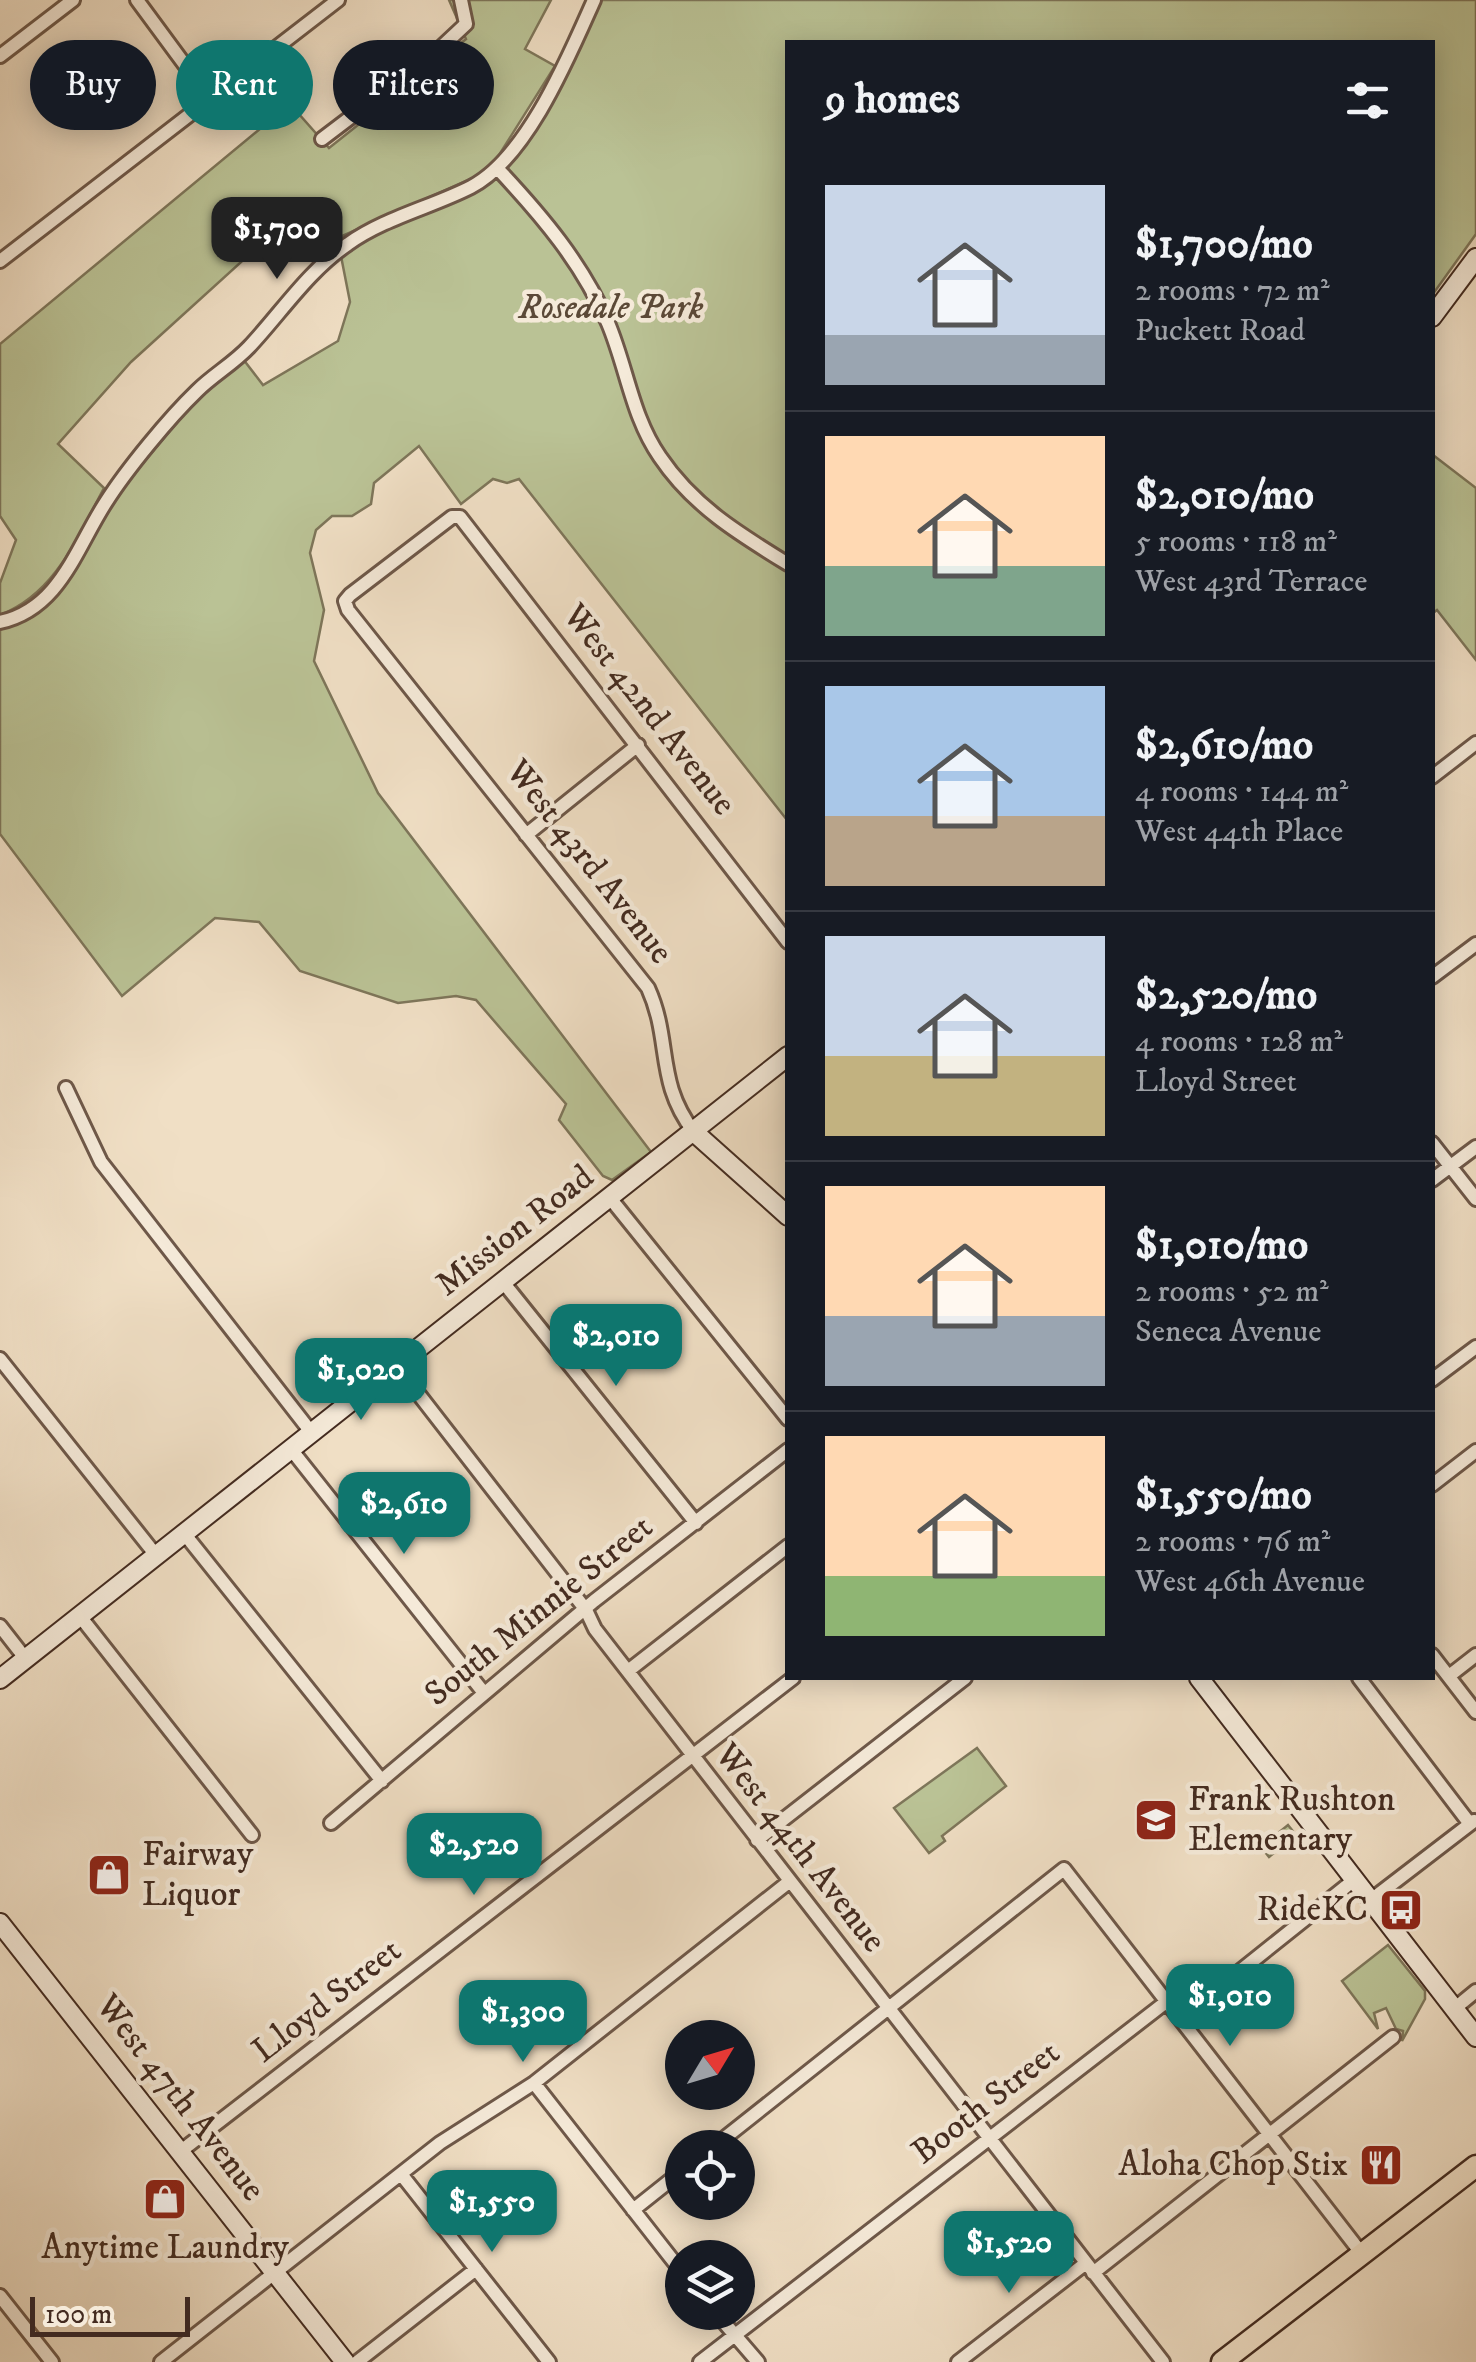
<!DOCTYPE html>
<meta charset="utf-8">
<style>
body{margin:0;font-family:"IM FELL DW Pica",serif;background:#242831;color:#f1f3f6;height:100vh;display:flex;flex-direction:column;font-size:38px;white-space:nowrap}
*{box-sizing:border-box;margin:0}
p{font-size:32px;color:#9ea1a6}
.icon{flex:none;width:55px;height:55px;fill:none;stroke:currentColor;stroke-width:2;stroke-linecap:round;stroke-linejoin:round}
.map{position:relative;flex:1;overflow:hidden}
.details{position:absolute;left:785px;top:40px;width:650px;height:1640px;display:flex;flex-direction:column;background:#171b24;border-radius:0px;box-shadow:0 5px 25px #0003}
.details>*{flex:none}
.hud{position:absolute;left:30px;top:40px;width:605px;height:90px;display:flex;gap:20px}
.needle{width:65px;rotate:52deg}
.tools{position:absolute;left:665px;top:2020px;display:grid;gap:20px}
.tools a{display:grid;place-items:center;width:90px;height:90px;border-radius:50%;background:#171b24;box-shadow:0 5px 25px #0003;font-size:50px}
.scale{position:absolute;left:30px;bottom:25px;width:160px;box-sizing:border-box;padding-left:10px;border:5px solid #432b20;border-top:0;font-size:28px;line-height:35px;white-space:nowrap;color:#432b20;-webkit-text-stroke:8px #f5ead9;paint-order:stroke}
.price{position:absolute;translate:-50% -85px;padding:0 22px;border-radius:20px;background:#0f766e;color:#fff;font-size:32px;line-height:65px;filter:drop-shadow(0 2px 5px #0008)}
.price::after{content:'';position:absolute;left:50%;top:60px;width:30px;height:22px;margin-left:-15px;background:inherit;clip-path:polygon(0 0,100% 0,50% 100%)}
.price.selected{background:#222;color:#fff}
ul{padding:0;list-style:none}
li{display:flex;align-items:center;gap:30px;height:250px;padding:0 40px}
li+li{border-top:2px solid #363941}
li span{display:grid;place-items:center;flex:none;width:280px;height:200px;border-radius:0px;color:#555}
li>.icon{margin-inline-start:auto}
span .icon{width:120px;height:120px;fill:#fffc;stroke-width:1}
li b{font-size:42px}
h2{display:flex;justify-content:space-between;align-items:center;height:120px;padding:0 40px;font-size:42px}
.chip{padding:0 35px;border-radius:45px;background:#171b24;box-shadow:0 5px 25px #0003;font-size:35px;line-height:90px}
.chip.selected{background:#0f766e;color:#fff}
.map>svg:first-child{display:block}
.green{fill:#bac295;stroke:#7e765a;stroke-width:2.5}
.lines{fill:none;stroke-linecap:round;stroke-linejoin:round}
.street-casing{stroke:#6e5849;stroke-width:18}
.secondary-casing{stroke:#432b20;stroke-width:22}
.primary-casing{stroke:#432b20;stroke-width:25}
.street{stroke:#f5ead9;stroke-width:12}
.secondary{stroke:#f5ead9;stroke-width:18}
.primary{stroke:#f0dfc5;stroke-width:20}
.labels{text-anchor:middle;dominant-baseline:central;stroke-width:9;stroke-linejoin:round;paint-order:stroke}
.park-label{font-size:35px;font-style:italic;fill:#5b4937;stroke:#f5ead9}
.street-label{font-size:35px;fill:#432b20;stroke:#f5ead9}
.poi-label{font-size:35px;fill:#432b20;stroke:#f5ead9;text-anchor:start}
</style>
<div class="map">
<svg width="1476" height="2362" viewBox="0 0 1476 2362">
<rect width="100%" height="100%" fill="#f0dfc5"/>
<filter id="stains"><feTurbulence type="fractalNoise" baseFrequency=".002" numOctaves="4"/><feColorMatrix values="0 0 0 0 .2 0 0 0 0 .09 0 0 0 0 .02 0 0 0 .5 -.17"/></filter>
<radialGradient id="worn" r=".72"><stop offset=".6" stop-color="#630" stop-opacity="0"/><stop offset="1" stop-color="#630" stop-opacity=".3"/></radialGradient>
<path class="green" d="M449 0H551L525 49 555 66 494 163 475 177 342 236 331 248 295 213 131 362 58 444 104 488C77 538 55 594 0 615V583L16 540 0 516V344L290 104 329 148 466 39Z
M594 0H1476V234L1433 294 1432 42H788L787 820 519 479 507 483 493 479 461 504 419 446 374 483 371 504 352 516H332L316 530 310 553 324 610 314 661 378 793 651 1152 612 1180 603 1176 559 1120 566 1104 476 1000 456 996 398 1003 300 971 259 922 215 918 122 996 0 834V627L55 594 117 494 202 393 243 359 263 385 338 341 350 302 340 251 473 186 517 143Z
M1433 455 1476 488V660L1437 610 1433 613Z
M977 1748 1006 1786 942 1836 945 1841 929 1853 894 1808Z
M1288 1825 1296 1835 1269 1857 1261 1847Z
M1388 1945 1425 1991V1999L1402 2041 1403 2031 1396 2029 1386 2008 1374 2013 1378 2029 1342 1981Z"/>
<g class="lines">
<g class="street-casing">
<path id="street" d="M137 0 210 99
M0 56 73 0
M322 139 434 54 466 24 461 0
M498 169C542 216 582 263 608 323 627 368 632 417 660 457 693 506 739 534 788 564
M0 261 338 0
M0 622C60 609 76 548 106 502 127 469 169 418 197 391 213 375 233 364 249 347 281 313 308 271 348 244 384 218 432 207 471 187 527 158 569 56 594 0
M1432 777 1476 743
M526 835 638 745
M1432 977 1476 944
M66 1088 101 1162 311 1432
M694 1132C655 1081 672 1041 648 988L348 610 345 601 350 595 452 517H460L788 942
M1432 1143 1476 1199
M1432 1180 1476 1147
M610 1198 788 1419
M503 1282 696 1523
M0 1359 155 1554
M396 1365 586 1610 595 1629 1163 2362
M1432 1380 1476 1347
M290 1448 484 1693
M1432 1485 1476 1451
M183 1532 382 1781
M79 1615 252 1835
M0 1626 25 1658
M1432 1655 1476 1712
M628 1671 788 1546
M1449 1676 1476 1655
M1359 1678 1470 1824
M331 1823 594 1601 788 1450
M757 1840 965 1678
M1371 1900 1474 1821
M1454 2009 1476 1991
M1180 2019 1354 1880
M534 2083 682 2272
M712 2148 1064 1869 1362 2254
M181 2151 793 1678
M401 2174 549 2362
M633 2210 682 2171
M1093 2273 1393 2037
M0 2296 52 2362
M715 2312 758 2362
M161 2362 440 2143 534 2083 790 1881
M357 2362 476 2269
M700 2362 1166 2002
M958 2362 1086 2263"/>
</g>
<g class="secondary-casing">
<path id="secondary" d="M1432 317 1476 258
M694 1132 788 1216
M1199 1678 1476 2037
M0 1679 788 1056
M0 1923 345 2362"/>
</g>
<g class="primary-casing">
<path id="primary" d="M1222 2362 1476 2166"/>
</g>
<use href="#street" class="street"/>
<use href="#secondary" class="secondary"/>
<use href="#primary" class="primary"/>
</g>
<defs>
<g id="school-square" transform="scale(2.25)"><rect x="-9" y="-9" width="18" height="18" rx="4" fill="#8f2418" stroke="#f5ead9"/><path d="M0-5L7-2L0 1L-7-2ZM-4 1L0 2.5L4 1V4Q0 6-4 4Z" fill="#fff"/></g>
<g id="shop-square" transform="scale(2.25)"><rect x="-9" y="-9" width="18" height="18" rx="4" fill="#8f2418" stroke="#f5ead9"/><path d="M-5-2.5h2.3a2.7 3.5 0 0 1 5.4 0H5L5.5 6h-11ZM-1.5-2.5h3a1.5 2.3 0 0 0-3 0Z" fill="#fff"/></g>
<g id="bus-square" transform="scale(2.25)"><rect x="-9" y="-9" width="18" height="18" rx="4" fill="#8f2418" stroke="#f5ead9"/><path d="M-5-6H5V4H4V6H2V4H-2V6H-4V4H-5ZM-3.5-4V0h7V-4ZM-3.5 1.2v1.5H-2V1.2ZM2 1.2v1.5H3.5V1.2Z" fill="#fff"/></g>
<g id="restaurant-square" transform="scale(2.25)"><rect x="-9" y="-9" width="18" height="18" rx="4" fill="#8f2418" stroke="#f5ead9"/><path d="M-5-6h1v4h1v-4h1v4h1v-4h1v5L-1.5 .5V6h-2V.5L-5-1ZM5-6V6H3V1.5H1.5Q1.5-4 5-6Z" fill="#fff"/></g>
</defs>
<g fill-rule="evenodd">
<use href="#school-square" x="1156" y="1820"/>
<use href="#shop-square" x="109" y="1875"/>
<use href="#bus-square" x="1401" y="1910"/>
<use href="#restaurant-square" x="1381" y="2165"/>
<use href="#shop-square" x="165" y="2199"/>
</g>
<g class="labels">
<g class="park-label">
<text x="611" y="308">Rosedale Park</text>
</g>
<g class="street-label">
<text transform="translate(649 710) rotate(52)">West 42nd Avenue</text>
<text transform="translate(589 862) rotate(52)">West 43rd Avenue</text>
<text transform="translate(515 1231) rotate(-38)">Mission Road</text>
<text transform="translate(539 1611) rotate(-39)">South Minnie Street</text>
<text transform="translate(800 1848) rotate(52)">West 44th Avenue</text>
<text transform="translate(327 2001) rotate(-38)">Lloyd Street</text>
<text transform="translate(180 2098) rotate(52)">West 47th Avenue</text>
<text transform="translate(986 2103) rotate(-38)">Booth Street</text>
</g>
<g class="poi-label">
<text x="1188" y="1800">Frank Rushton<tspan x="1188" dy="40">Elementary</tspan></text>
<text x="142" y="1855">Fairway<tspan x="142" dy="40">Liquor</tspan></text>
<text x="1368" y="1910" text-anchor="end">RideKC</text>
<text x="1348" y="2165" text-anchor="end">Aloha Chop Stix</text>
<text x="165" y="2248" text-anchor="middle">Anytime Laundry</text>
</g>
</g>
<rect width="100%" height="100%" filter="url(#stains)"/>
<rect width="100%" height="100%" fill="url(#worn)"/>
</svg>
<div class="tools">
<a><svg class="needle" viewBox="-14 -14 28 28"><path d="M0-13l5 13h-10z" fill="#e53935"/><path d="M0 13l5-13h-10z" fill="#9ea1a6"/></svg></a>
<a><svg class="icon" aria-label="locate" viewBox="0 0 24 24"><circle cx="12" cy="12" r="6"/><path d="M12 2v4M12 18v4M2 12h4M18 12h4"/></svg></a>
<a><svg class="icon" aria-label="layers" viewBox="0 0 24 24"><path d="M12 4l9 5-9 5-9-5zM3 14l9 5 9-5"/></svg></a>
</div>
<div class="scale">100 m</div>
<b class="price selected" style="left:277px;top:282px">$1,700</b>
<b class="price" style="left:616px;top:1389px">$2,010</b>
<b class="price" style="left:361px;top:1423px">$1,020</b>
<b class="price" style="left:404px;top:1557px">$2,610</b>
<b class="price" style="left:474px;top:1898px">$2,520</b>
<b class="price" style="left:1230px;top:2049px">$1,010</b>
<b class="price" style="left:523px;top:2065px">$1,300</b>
<b class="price" style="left:492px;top:2255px">$1,550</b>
<b class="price" style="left:1009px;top:2296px">$1,520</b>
<div class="hud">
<a class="chip">Buy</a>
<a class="chip selected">Rent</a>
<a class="chip">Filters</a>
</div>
<section class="details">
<h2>9 homes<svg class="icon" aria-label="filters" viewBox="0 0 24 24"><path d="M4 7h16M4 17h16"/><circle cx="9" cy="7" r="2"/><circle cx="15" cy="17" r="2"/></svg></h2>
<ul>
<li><span style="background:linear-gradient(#c9d6e8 75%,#9aa5b1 0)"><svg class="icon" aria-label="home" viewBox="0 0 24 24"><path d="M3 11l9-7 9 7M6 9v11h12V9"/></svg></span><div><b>$1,700/mo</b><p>2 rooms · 72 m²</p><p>Puckett Road</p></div></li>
<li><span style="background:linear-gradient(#ffd9b3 65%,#7fa58c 0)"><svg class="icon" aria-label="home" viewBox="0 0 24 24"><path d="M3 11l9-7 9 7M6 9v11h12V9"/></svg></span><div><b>$2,010/mo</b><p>5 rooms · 118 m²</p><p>West 43rd Terrace</p></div></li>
<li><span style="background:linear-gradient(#a9c7e8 65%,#b9a48a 0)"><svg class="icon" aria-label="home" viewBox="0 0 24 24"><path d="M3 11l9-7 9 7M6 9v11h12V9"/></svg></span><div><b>$2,610/mo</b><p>4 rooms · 144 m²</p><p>West 44th Place</p></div></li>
<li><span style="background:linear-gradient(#c9d6e8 60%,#c2b280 0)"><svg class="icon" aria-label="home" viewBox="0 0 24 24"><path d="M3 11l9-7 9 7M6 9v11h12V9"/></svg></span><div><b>$2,520/mo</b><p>4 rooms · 128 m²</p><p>Lloyd Street</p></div></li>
<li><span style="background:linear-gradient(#ffd9b3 65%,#9aa5b1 0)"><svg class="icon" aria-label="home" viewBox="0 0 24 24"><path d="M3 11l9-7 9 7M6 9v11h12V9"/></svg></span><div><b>$1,010/mo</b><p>2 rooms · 52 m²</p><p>Seneca Avenue</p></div></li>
<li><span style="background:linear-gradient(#ffd9b3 70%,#8fb573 0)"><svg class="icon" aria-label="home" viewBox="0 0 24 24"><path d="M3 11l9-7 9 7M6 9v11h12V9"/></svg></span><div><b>$1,550/mo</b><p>2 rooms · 76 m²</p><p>West 46th Avenue</p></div></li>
</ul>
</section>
</div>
